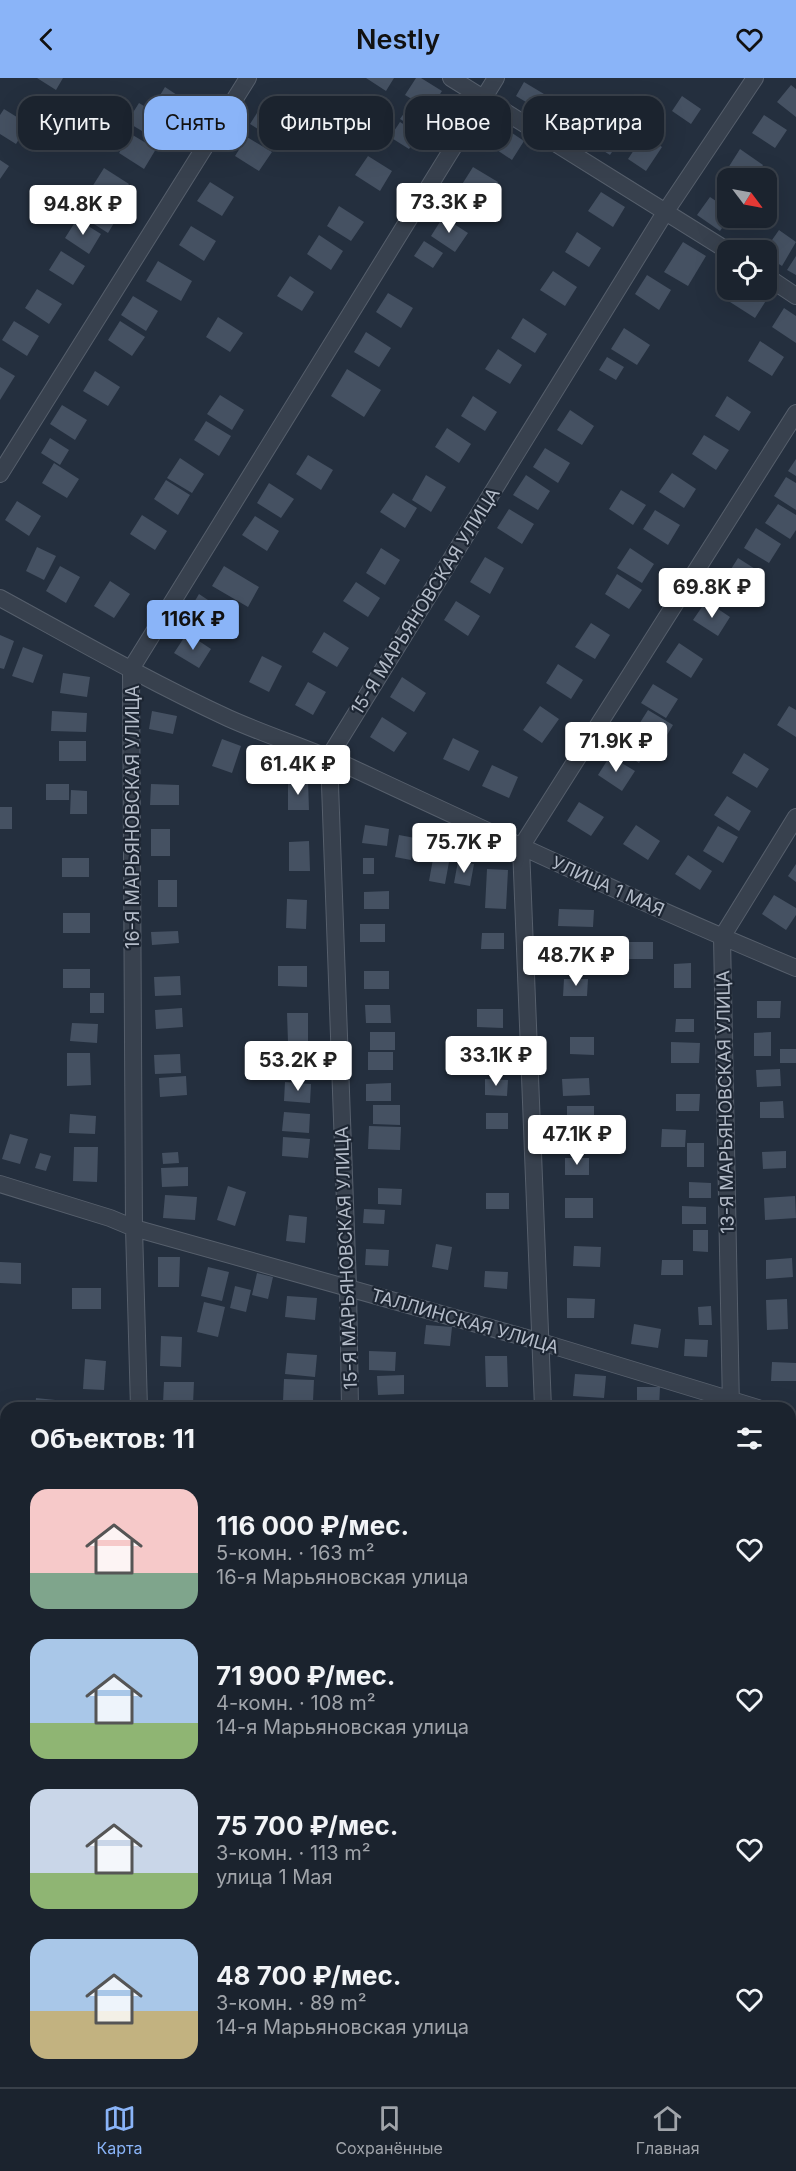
<!DOCTYPE html>
<html lang="ru">
<meta charset="utf-8">
<style>
body{margin:0;font-family:Inter,sans-serif;background:#242b36;color:#f1f3f6;height:100vh;display:flex;flex-direction:column;font-size:22px;white-space:nowrap}
*{box-sizing:border-box;margin:0}
p{font-size:20px;color:#a0a4aa}
.icon{flex:none;width:33px;height:33px;fill:none;stroke:currentColor;stroke-width:2;stroke-linecap:round;stroke-linejoin:round}
.map{position:relative;flex:1;overflow:hidden}
.drawer{position:absolute;left:0px;top:1324px;width:796px;height:686px;display:flex;flex-direction:column;background:#1b232e;border-radius:18px 18px 0 0;box-shadow:0 6px 24px #0002,0 0 0 2px #39404a}
.drawer>*{flex:none}
.top-card{position:absolute;left:18px;top:18px;width:760px;height:54px;display:flex;gap:12px}
.needle{width:39px;rotate:122deg}
.buttons{position:absolute;left:717px;top:90px;display:grid;gap:12px}
.buttons a{display:grid;place-items:center;width:60px;height:60px;border-radius:12px;background:#1b232e;box-shadow:0 6px 24px #0002,0 0 0 2px #39404a;font-size:30px}
.price{position:absolute;translate:-50% -51px;padding:0 14px;border-radius:6px;background:#fff;color:#222;font-size:20px;line-height:39px;filter:drop-shadow(0 2px 3px #0008)}
.price::after{content:'';position:absolute;left:50%;top:36px;width:18px;height:14px;margin-left:-9px;background:inherit;clip-path:polygon(0 0,100% 0,50% 100%)}
.price.active{background:#8ab4f8;color:#111}
ul{padding:0;list-style:none}
li{display:flex;align-items:center;gap:18px;height:150px;padding:0 30px}
li span{display:grid;place-items:center;flex:none;width:168px;height:120px;border-radius:18px;color:#555}
li>.icon{margin-inline-start:auto}
span .icon{width:72px;height:72px;fill:#fffc;stroke-width:1}
li b{font-size:26px}
h2{display:flex;justify-content:space-between;align-items:center;height:72px;padding:0 30px;font-size:26px}
.tag{padding:0 21px;border-radius:18px;background:#1b232e;box-shadow:0 6px 24px #0002,0 0 0 2px #39404a;font-size:21px;line-height:54px}
.tag.active{background:#8ab4f8;color:#111}
header{display:flex;justify-content:space-between;align-items:center;height:78px;padding:0 30px;background:#8ab4f8;color:#111;font-size:27px;font-weight:600}
.menu{display:flex;justify-content:space-around;align-items:center;height:84px;border-top:2px solid #39404a;background:#1b232e;font-size:16px;color:#a0a4aa}
.menu a{display:grid;justify-items:center;gap:3px}
.menu .active{color:#8ab4f8}
.map>svg:first-child{display:block}
.building{fill:#455162}
.lines{fill:none;stroke-linecap:round;stroke-linejoin:round}
.minor-casing{stroke:#565f6c;stroke-width:18}
.minor{stroke:#38414e;stroke-width:16}
.labels{text-anchor:middle;dominant-baseline:central;stroke-width:4.5;stroke-linejoin:round;paint-order:stroke}
.street-label{font-size:18px;fill:#b4bcc9;stroke:#1d2633}
</style>
<header><svg class="icon" aria-label="back" viewBox="0 0 24 24"><path d="M15 5l-7 7 7 7"/></svg>Nestly<svg class="icon" aria-label="heart" viewBox="0 0 24 24"><path d="M12 20l-8-8c-3-5 5-10 8-4 3-6 11-1 8 4z"/></svg></header>
<div class="map">
<svg width="796" height="2009" viewBox="0 0 796 2009">
<rect width="100%" height="100%" fill="#242f3e"/>
<path class="building" d="M37 0H63L56 12Z
M366 0H394L386 13Z
M416 0H421L442 13 430 32 405 17Z
M524 4 554 22 546 36 516 18Z
M791 7 796 11V39L777 24Z
M165 9 189 25 177 44 153 29Z
M682 18 701 31 691 46 672 33Z
M139 25 164 40 152 59 127 44Z
M411 25 431 38 421 54 400 41Z
M262 27 287 42 275 62 250 46Z
M573 30 597 45 585 63 561 48Z
M4 31 28 46 16 66 0 56V37Z
M764 37 787 52 775 70 752 55Z
M607 42 625 54 610 77 591 65Z
M400 44 419 56 409 71 390 59Z
M500 47 524 63 512 82 488 66Z
M131 56 156 71 144 91 119 75Z
M644 57 662 69 646 93 628 81Z
M247 59 272 74 259 93 235 78Z
M740 71 763 87 755 100H744L728 90Z
M368 78 392 93 380 113 355 97Z
M0 82 9 88 0 101Z
M473 89 498 104 486 124 461 108Z
M104 90 129 106 117 125 92 109Z
M210 104 234 119 222 138 197 123Z
M601 114 625 129 613 149 588 133Z
M710 119 728 131V140H729L720 153 697 137Z
M95 120 120 135 108 155 83 139Z
M339 128 364 144 351 163 327 148Z
M443 139 468 155 455 174 431 158Z
M77 141 101 156 89 176 65 160Z
M191 148 216 163 204 183 179 167Z
M779 152 796 164 782 188 766 178 765 172Z
M577 154 601 170 589 189 565 174Z
M319 157 343 173 331 192 307 176Z
M424 163 443 175 433 190 414 178Z
M683 164 706 178 688 208 664 194Z
M61 173 85 188 73 207 49 192Z
M796 178V197L787 192Z
M158 183 192 203 181 223 146 203Z
M553 193 577 209 565 228 540 212Z
M647 197 671 212 659 232 635 216Z
M290 198 314 214 302 233 277 218Z
M37 211 62 226 49 246 25 230Z
M739 212H753L767 221 755 240 730 224Z
M388 215 413 230 401 250 376 234Z
M133 218 158 233 146 253 121 237Z
M784 230 796 238V265L772 249Z
M218 239 243 255 230 274 206 259Z
M523 240 547 256 535 275 511 260Z
M14 243 39 258 27 278 2 262Z
M120 243 145 259 132 278 108 262Z
M624 250 650 267 637 287 611 271Z
M366 254 391 270 379 289 354 274Z
M760 263 784 279 772 298 748 283Z
M498 271 522 287 510 306 485 291Z
M607 279 624 289 616 302 599 292Z
M0 289 15 298 0 322Z
M347 291 381 312 364 339 331 318Z
M95 293 120 309 108 328 83 313Z
M220 317 244 332 232 352 207 336Z
M473 318 497 334 485 353 461 338Z
M727 318 751 334 739 353 715 338Z
M62 327 87 342 75 362 50 346Z
M570 332 594 348 582 367 557 352Z
M206 343 231 358 219 378 194 362Z
M447 350 471 366 459 385 435 369Z
M704 357 729 372 716 392 692 376Z
M50 360 69 372 60 387 41 375Z
M545 370 570 385 558 405 533 389Z
M308 377 333 392 321 412 296 396Z
M180 380 204 396 192 415 167 400Z
M796 381V398L788 393Z
M54 385 79 401 67 420 42 405Z
M672 395 696 411 684 430 659 414Z
M426 397 446 409 431 434 412 422Z
M526 397 550 413 538 432 513 417Z
M786 399 796 405V432L774 418Z
M166 402 190 417 178 437 154 421Z
M269 405 294 421 281 440 257 425Z
M621 412 646 427 633 447 609 431Z
M393 415 417 430 405 450 380 434Z
M17 423 41 438 29 458 5 442Z
M778 426 796 437V452L790 461 765 445Z
M509 431 534 446 522 466 497 450Z
M655 432 680 447 668 467 643 451Z
M142 437 167 453 155 472 130 456Z
M255 438 279 453 267 473 242 457Z
M756 450 781 466 769 485 744 470Z
M37 469 56 478 44 502 26 493Z
M381 470 400 482 385 507 366 495Z
M630 470 654 486 642 505 617 490Z
M485 479 504 490 490 516 470 504Z
M738 480 763 496 750 515 726 499Z
M60 488 80 499 66 525 46 513Z
M224 488 259 509 248 529 212 508Z
M617 496 642 512 629 531 605 516Z
M110 503 130 516 114 540 94 528Z
M356 504 380 520 368 539 343 523Z
M199 516 223 532 211 551 187 536Z
M456 523 480 538 468 558 444 542Z
M706 523 730 539 718 558 693 542Z
M591 545 610 557 595 581 575 569Z
M324 554 349 570 337 589 312 574Z
M187 555 211 571 199 590 174 575Z
M0 557 14 563 4 591 0 590Z
M679 565 703 581 691 600 666 584Z
M23 569 43 577 33 605 12 598Z
M262 578 282 588 269 614 249 604Z
M558 586 583 602 571 621 546 605Z
M63 595 90 599 87 619 60 615Z
M402 599 426 615 414 634 390 619Z
M308 604 326 614 313 637 295 627Z
M653 606 678 621 666 640 641 625Z
M540 628 559 641 542 665 523 652Z
M789 628 796 632V659L777 647Z
M648 632 673 647 661 667 636 651Z
M52 633 87 635 86 654 51 653Z
M152 633 177 638 173 656 149 651Z
M382 639 407 655 394 674 370 659Z
M627 650 652 666 639 685 615 669Z
M453 660 479 673 469 693 443 681Z
M222 661 241 668 232 695 212 688Z
M59 663H86V683H59Z
M744 675 769 691 757 710 732 695Z
M610 678 635 693 622 713 598 697Z
M492 687 518 699 509 720 482 708Z
M288 703H308L309 732H288Z
M46 706H69V722H46Z
M151 706 179 707V727H150Z
M71 712 87 713V736H70Z
M727 718 751 733 739 753 714 737Z
M579 724 604 739 591 758 567 743Z
M0 729H12V751H0Z
M365 747 389 751 387 768 362 765Z
M636 747 660 763 648 782 623 766Z
M718 748 738 759 723 785 703 773Z
M151 751H170V778H151Z
M399 757 415 760 411 782 395 779Z
M309 763 310 793H289V764Z
M688 777 712 793 700 812 675 796Z
M62 780H89V799H62Z
M363 780H374V796H363Z
M433 781 449 784 445 806 429 803Z
M458 783 474 786 470 808 454 805Z
M796 786V804L788 798Z
M487 791 508 792 506 831 485 830Z
M158 802H177V829H158Z
M389 813V831H364V814Z
M774 817 796 830V837L786 852 762 836Z
M287 821 307 822 306 851 286 850Z
M559 831 594 832 593 849 558 848Z
M63 835H90V855H63Z
M360 846H385V864H360Z
M178 853 179 865 152 867 151 854Z
M482 855H504V871H481Z
M629 864H653V881H629Z
M691 885V910H674V886Z
M278 888H307V909L278 908Z
M63 891H90V910H63Z
M364 893H389V911H364Z
M180 898 181 917 155 918 154 899Z
M564 901H588L587 918H563Z
M90 915H104V935H90Z
M757 923H781L780 940H757Z
M365 927H390L391 945H366Z
M182 930 183 949 156 951 155 932Z
M477 931H503V950L477 949Z
M287 935H308V964H288Z
M676 941H694V954H675Z
M72 945 98 946 97 965 70 963Z
M370 954H395V972H370Z
M771 954V978H754V955Z
M570 959H594V977L570 976Z
M671 964 700 965 699 985H671Z
M486 968H508V984H485Z
M780 971H796V985H780Z
M368 974H393V992H368Z
M67 975H90L91 1007 67 1008Z
M180 976 181 995 155 996 154 977Z
M297 976 317 977 316 998 296 996Z
M780 991 781 1008 757 1009 756 992Z
M186 998 187 1017 160 1019 159 1000Z
M589 1000 590 1017 563 1018 562 1001Z
M485 1001 508 1002 507 1018 485 1017Z
M285 1004 311 1006 310 1025 284 1023Z
M391 1005V1023H366V1006Z
M676 1016H700L699 1033H676Z
M783 1023 784 1040H760V1024Z
M373 1027H400V1047L373 1046Z
M567 1028H594V1046L567 1045Z
M284 1034 310 1036 309 1055 282 1053Z
M486 1035H508V1051H486Z
M70 1036 96 1038 95 1056 69 1055Z
M369 1048 401 1049 400 1072 368 1071Z
M662 1051 686 1052 685 1069H661Z
M10 1056 28 1061 20 1086 2 1081Z
M283 1059 310 1061 308 1080 282 1078Z
M687 1065H704V1089H687Z
M74 1069H98L97 1104 73 1103Z
M786 1073V1090L763 1091 762 1074Z
M178 1074 179 1085 163 1086 162 1075Z
M40 1075 51 1078 46 1093 35 1090Z
M565 1080H589V1097H565Z
M188 1089V1108L162 1109 161 1090Z
M689 1104 711 1105V1120H689Z
M228 1108 246 1114 235 1148 217 1142Z
M378 1110 402 1111 401 1127 378 1126Z
M486 1115H509V1131H486Z
M165 1117 197 1119 195 1142 163 1140Z
M795 1118 796 1140 765 1142 764 1120Z
M565 1120H593V1140H565Z
M682 1128 706 1129V1146H682Z
M364 1131 385 1132 384 1146 363 1145Z
M289 1137 307 1139 305 1165 286 1163Z
M693 1152H708V1174L693 1173Z
M436 1166 452 1169 448 1192 432 1189Z
M574 1168 601 1169 600 1189 573 1188Z
M366 1171 389 1172 388 1188 365 1187Z
M158 1179H180L179 1209H158Z
M792 1180 793 1199 766 1201V1182Z
M662 1182H683V1197H661Z
M0 1184 21 1185V1206L0 1205Z
M208 1189 229 1194 222 1223 201 1218Z
M485 1193 508 1194 507 1211 484 1209Z
M257 1195 273 1199 268 1221 252 1217Z
M235 1208 251 1212 246 1234 230 1230Z
M72 1210H101V1231H72Z
M287 1218 317 1220 315 1242 285 1239Z
M567 1220 595 1221 594 1240H567Z
M787 1221 788 1251 767 1252 766 1222Z
M204 1224 225 1229 218 1259 197 1254Z
M711 1228 712 1247H699L698 1229Z
M634 1246 661 1251 658 1270 631 1266Z
M426 1247 452 1249 450 1268 424 1266Z
M161 1258 182 1259 181 1289 160 1288Z
M685 1261 708 1262 707 1279 684 1278Z
M369 1273 396 1274 395 1293 369 1292Z
M287 1275 317 1277 315 1299 285 1296Z
M485 1278H507L508 1309H486Z
M85 1281 106 1283 104 1312 83 1311Z
M772 1284 796 1285V1303H771Z
M575 1296 606 1298 604 1320 573 1318Z
M404 1297V1316L378 1317 377 1298Z
M284 1301 314 1302 313 1323H283Z
M164 1304H194L193 1326 163 1325Z
M637 1309H660L659 1330H637Z
M36 1320 65 1323 64 1330H35Z
M517 1323V1330H486V1324Z
M687 1325 714 1326 713 1330H687Z
M790 1362H796V1384H790Z
M790 1432H796V1455L790 1454Z
M790 1496 796 1497V1519H790Z
M790 1549H796V1571H790Z
M796 1602V1633L790 1634V1603Z
M790 1687H796V1710L790 1709Z
M796 1761V1777H790V1762Z
M790 1797H796V1815L790 1816Z
M0 1834H6V1854L0 1855Z
M790 1835H796V1864L792 1865Z
M0 1902H6V1922L0 1923Z
M6 1937V1958L0 1959V1938Z
M6 1977V1998L0 1999V1978Z
M72 2004H96L97 2009H73Z
M123 2004H153V2009H124Z
M548 2004H580V2009H549Z"/>
<g class="lines">
<g class="minor-casing">
<path id="minor" d="M451 0 728 173
M766 198 796 218
M0 396 248 0
M0 520C75 561 150 604 228 640 268 658 310 671 350 689 498 758 645 827 796 890
M0 1106 110 1140 134 1150 541 1264 758 1330
M139 1330 134 1150 131 591 496 0
M350 1330 348 1209 329 679 666 133 755 0
M543 1330 521 769 796 335
M731 1330 722 859 796 739
M790 1341 796 1343
M0 1573 6 1574
M790 1673 796 1674
M790 1995 792 2009
M179 2004V2009
M397 2004V2009
M594 2004 595 2009"/>
</g>
<use href="#minor" class="minor"/>
</g>
<g class="labels">
<g class="street-label">
<text transform="translate(425 523) rotate(-58)">15-Я МАРЬЯНОВСКАЯ УЛИЦА</text>
<text transform="translate(132 739) rotate(-90)">16-Я МАРЬЯНОВСКАЯ УЛИЦА</text>
<text transform="translate(608 808) rotate(24)">УЛИЦА 1 МАЯ</text>
<text transform="translate(725 1024) rotate(-91)">13-Я МАРЬЯНОВСКАЯ УЛИЦА</text>
<text transform="translate(346 1180) rotate(-92)">15-Я МАРЬЯНОВСКАЯ УЛИЦА</text>
<text transform="translate(465 1243) rotate(16)">ТАЛЛИНСКАЯ УЛИЦА</text>
</g>
</g>
</svg>
<div class="buttons">
<a><svg class="needle" viewBox="-14 -14 28 28"><path d="M0-13l5 13h-10z" fill="#e53935"/><path d="M0 13l5-13h-10z" fill="#a0a4aa"/></svg></a>
<a><svg class="icon" aria-label="locate" viewBox="0 0 24 24"><circle cx="12" cy="12" r="6"/><path d="M12 2v4M12 18v4M2 12h4M18 12h4"/></svg></a>
</div>
<b class="price" style="left:449px;top:156px">73.3K ₽</b>
<b class="price" style="left:83px;top:158px">94.8K ₽</b>
<b class="price" style="left:712px;top:541px">69.8K ₽</b>
<b class="price active" style="left:193px;top:573px">116K ₽</b>
<b class="price" style="left:616px;top:695px">71.9K ₽</b>
<b class="price" style="left:298px;top:718px">61.4K ₽</b>
<b class="price" style="left:464px;top:796px">75.7K ₽</b>
<b class="price" style="left:576px;top:909px">48.7K ₽</b>
<b class="price" style="left:496px;top:1009px">33.1K ₽</b>
<b class="price" style="left:298px;top:1014px">53.2K ₽</b>
<b class="price" style="left:577px;top:1088px">47.1K ₽</b>
<div class="top-card">
<a class="tag">Купить</a>
<a class="tag active">Снять</a>
<a class="tag">Фильтры</a>
<a class="tag">Новое</a>
<a class="tag">Квартира</a>
</div>
<section class="drawer">
<h2>Объектов: 11<svg class="icon" aria-label="filters" viewBox="0 0 24 24"><path d="M4 7h16M4 17h16"/><circle cx="9" cy="7" r="2"/><circle cx="15" cy="17" r="2"/></svg></h2>
<ul>
<li><span style="background:linear-gradient(#f6c9c9 70%,#7fa58c 0)"><svg class="icon" aria-label="home" viewBox="0 0 24 24"><path d="M3 11l9-7 9 7M6 9v11h12V9"/></svg></span><div><b>116 000 ₽/мес.</b><p>5-комн. · 163 m²</p><p>16-я Марьяновская улица</p></div><svg class="icon" aria-label="heart" viewBox="0 0 24 24"><path d="M12 20l-8-8c-3-5 5-10 8-4 3-6 11-1 8 4z"/></svg></li>
<li><span style="background:linear-gradient(#a9c7e8 70%,#8fb573 0)"><svg class="icon" aria-label="home" viewBox="0 0 24 24"><path d="M3 11l9-7 9 7M6 9v11h12V9"/></svg></span><div><b>71 900 ₽/мес.</b><p>4-комн. · 108 m²</p><p>14-я Марьяновская улица</p></div><svg class="icon" aria-label="heart" viewBox="0 0 24 24"><path d="M12 20l-8-8c-3-5 5-10 8-4 3-6 11-1 8 4z"/></svg></li>
<li><span style="background:linear-gradient(#c9d6e8 70%,#8fb573 0)"><svg class="icon" aria-label="home" viewBox="0 0 24 24"><path d="M3 11l9-7 9 7M6 9v11h12V9"/></svg></span><div><b>75 700 ₽/мес.</b><p>3-комн. · 113 m²</p><p>улица 1 Мая</p></div><svg class="icon" aria-label="heart" viewBox="0 0 24 24"><path d="M12 20l-8-8c-3-5 5-10 8-4 3-6 11-1 8 4z"/></svg></li>
<li><span style="background:linear-gradient(#a9c7e8 60%,#c2b280 0)"><svg class="icon" aria-label="home" viewBox="0 0 24 24"><path d="M3 11l9-7 9 7M6 9v11h12V9"/></svg></span><div><b>48 700 ₽/мес.</b><p>3-комн. · 89 m²</p><p>14-я Марьяновская улица</p></div><svg class="icon" aria-label="heart" viewBox="0 0 24 24"><path d="M12 20l-8-8c-3-5 5-10 8-4 3-6 11-1 8 4z"/></svg></li>
</ul>
</section>
</div>
<nav class="menu">
<a class="active"><svg class="icon" aria-label="map" viewBox="0 0 24 24"><path d="M3 6l6-2 6 2 6-2v14l-6 2-6-2-6 2zM9 4v14M15 6v14"/></svg>Карта</a>
<a><svg class="icon" aria-label="saved" viewBox="0 0 24 24"><path d="M7 4h10v16l-5-4-5 4z"/></svg>Сохранённые</a>
<a><svg class="icon" aria-label="home" viewBox="0 0 24 24"><path d="M3 11l9-7 9 7M6 9v11h12V9"/></svg>Главная</a>
</nav>
